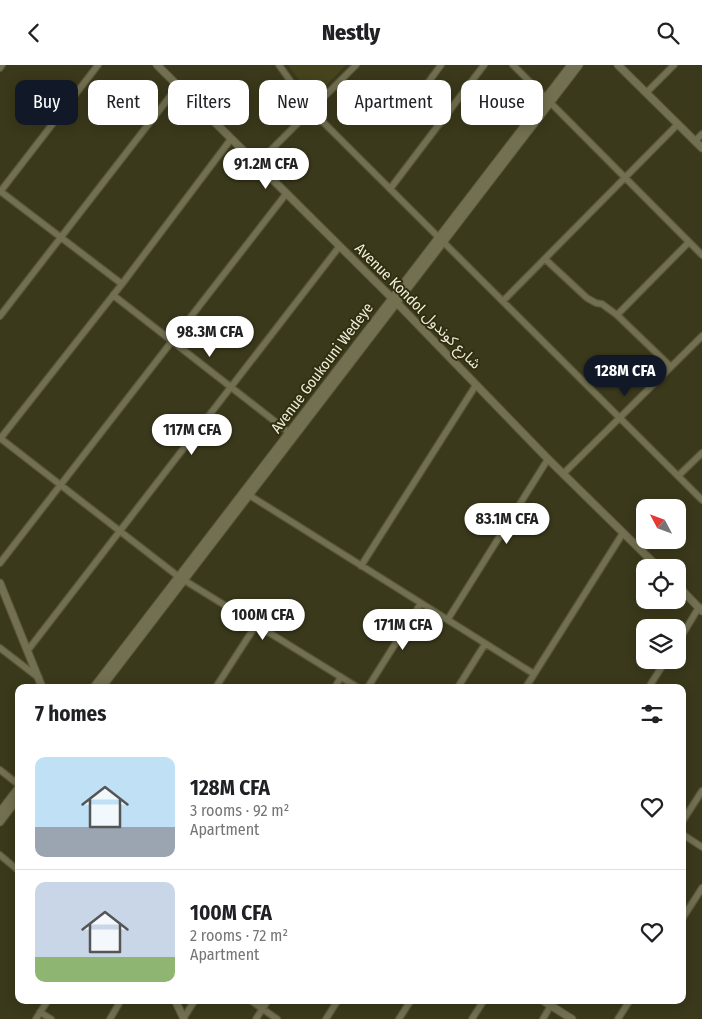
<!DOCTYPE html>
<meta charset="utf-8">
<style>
body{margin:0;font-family:"Fira Sans Condensed","Noto Sans Arabic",sans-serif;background:#f2f2f2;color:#202124;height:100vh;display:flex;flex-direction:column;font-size:19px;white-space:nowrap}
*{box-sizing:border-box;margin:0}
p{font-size:16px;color:#757577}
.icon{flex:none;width:28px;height:28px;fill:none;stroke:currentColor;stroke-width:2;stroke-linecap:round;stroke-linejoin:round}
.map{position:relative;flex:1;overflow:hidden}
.drawer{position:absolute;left:15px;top:619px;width:671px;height:320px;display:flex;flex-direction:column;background:#fff;border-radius:10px;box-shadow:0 2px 12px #0003}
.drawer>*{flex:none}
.guide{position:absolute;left:15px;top:15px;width:672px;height:45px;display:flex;gap:10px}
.needle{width:32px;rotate:311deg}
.buttons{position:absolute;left:636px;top:434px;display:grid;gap:10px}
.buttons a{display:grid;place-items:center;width:50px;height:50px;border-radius:10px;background:#fff;box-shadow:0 2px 12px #0003;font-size:25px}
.price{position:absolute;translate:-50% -42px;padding:0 11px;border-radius:18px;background:#fff;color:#222;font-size:16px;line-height:32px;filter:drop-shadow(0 1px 2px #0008)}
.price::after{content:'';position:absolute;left:50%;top:30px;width:15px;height:11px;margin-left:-8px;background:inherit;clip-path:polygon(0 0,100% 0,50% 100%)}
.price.selected{background:#111827;color:#fff}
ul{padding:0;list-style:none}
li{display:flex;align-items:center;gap:15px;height:125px;padding:0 20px}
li+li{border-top:1px solid #e0e0e0}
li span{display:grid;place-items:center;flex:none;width:140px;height:100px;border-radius:10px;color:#555}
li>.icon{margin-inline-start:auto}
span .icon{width:60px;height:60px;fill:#fffc;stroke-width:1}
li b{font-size:21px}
h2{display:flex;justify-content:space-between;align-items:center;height:60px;padding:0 20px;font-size:21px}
.pill{padding:0 18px;border-radius:10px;background:#fff;box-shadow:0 2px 12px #0003;font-size:18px;line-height:45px}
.pill.selected{background:#111827;color:#fff}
header{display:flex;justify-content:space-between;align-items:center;height:65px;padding:0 20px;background:#fff;font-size:22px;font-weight:800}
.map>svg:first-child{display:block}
.built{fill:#46441d}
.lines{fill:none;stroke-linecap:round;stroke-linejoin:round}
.minor-casing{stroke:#58563b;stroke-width:8}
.tertiary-casing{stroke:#58563b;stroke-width:9}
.minor{stroke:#727050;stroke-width:5.5}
.tertiary{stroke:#727050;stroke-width:7}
.labels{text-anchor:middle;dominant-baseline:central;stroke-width:4;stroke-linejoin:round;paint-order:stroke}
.street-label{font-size:15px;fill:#f0f0de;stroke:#312f10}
</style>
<header><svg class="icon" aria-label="back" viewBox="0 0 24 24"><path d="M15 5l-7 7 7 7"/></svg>Nestly<svg class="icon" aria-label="search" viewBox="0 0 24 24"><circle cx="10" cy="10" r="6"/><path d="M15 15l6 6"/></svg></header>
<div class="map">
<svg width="702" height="954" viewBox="0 0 702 954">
<rect width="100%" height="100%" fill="#3b391b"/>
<path class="built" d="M288 0H346L313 34Z"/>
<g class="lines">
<g class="minor-casing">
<path id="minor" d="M279 0 311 45 702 435
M513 0 702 190
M0 3 2 0
M646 28 674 0
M416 34 441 0
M695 76 702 69
M256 100 356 0
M390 124 484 0
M0 126 122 219
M0 127 98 0
M545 194 587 233 596 238 602 239 617 250 671 302
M113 230 291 369
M503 236 678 59
M617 250 689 177
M0 251 178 21
M0 373 179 512 357 622
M0 374 122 219 231 74
M563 409 702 271
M678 411 702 388
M249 430 534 609
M0 498 286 129
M361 501 476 320
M448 554 548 394
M678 577 699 542
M0 583 39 613
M28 585 339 182
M216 622 256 560
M335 622 341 612
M368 622 421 538
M458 622 485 579
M526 622 623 468
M649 622 666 595
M0 705 19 720
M682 757 702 726
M682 769 702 782
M0 790 19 806
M682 854 702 823
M250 935 277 954
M40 947 51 954
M36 954 48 935
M110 954 121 935
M183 954 195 935
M256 954 268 935
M326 954 338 935
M399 954 411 935
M472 954 484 935
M543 954 551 940
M618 954 630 935"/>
</g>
<g class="tertiary-casing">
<path id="tertiary" d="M157 0 397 238 548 394 658 502
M618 0 702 83
M0 518 42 622
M678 521 702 546
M94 622 571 0
M102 622 579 0
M0 747 19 722
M0 757 19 732
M175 935 184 954
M542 935 572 954"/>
</g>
<use href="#minor" class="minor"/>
<use href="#tertiary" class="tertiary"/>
</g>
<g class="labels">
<g class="street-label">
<text transform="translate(418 241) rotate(45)">Avenue Kondol شارع كوندول</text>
<text transform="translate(322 303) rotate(-53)">Avenue Goukouni Wedeye</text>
</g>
</g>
</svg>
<div class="buttons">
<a><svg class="needle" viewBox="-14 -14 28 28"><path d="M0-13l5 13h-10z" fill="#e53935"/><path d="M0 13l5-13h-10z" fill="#757577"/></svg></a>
<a><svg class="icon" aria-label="locate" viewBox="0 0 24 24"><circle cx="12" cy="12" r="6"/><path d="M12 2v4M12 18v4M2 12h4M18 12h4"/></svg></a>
<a><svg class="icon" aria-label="layers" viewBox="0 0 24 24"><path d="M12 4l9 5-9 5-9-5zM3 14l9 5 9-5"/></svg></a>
</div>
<b class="price" style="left:266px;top:125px">91.2M CFA</b>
<b class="price" style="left:210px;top:293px">98.3M CFA</b>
<b class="price selected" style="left:625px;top:332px">128M CFA</b>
<b class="price" style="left:192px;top:391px">117M CFA</b>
<b class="price" style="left:507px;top:480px">83.1M CFA</b>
<b class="price" style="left:263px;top:576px">100M CFA</b>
<b class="price" style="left:403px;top:586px">171M CFA</b>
<div class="guide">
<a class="pill selected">Buy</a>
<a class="pill">Rent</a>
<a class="pill">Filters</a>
<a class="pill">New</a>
<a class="pill">Apartment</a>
<a class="pill">House</a>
</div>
<section class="drawer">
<h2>7 homes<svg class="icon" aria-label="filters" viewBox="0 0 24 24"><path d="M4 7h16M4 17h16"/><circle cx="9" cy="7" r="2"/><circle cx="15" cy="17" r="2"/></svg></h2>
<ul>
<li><span style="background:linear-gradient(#bfe0f5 70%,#9aa5b1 0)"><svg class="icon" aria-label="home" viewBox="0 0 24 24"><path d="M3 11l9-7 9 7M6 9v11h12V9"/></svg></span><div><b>128M CFA</b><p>3 rooms · 92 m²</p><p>Apartment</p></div><svg class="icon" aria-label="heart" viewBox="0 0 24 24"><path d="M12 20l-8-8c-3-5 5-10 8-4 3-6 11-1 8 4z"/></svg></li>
<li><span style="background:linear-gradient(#c9d6e8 75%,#8fb573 0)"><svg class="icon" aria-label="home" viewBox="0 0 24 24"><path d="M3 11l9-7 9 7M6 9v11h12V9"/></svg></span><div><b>100M CFA</b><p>2 rooms · 72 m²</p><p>Apartment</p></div><svg class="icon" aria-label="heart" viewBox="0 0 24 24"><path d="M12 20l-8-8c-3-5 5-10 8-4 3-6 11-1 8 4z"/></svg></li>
</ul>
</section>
</div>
